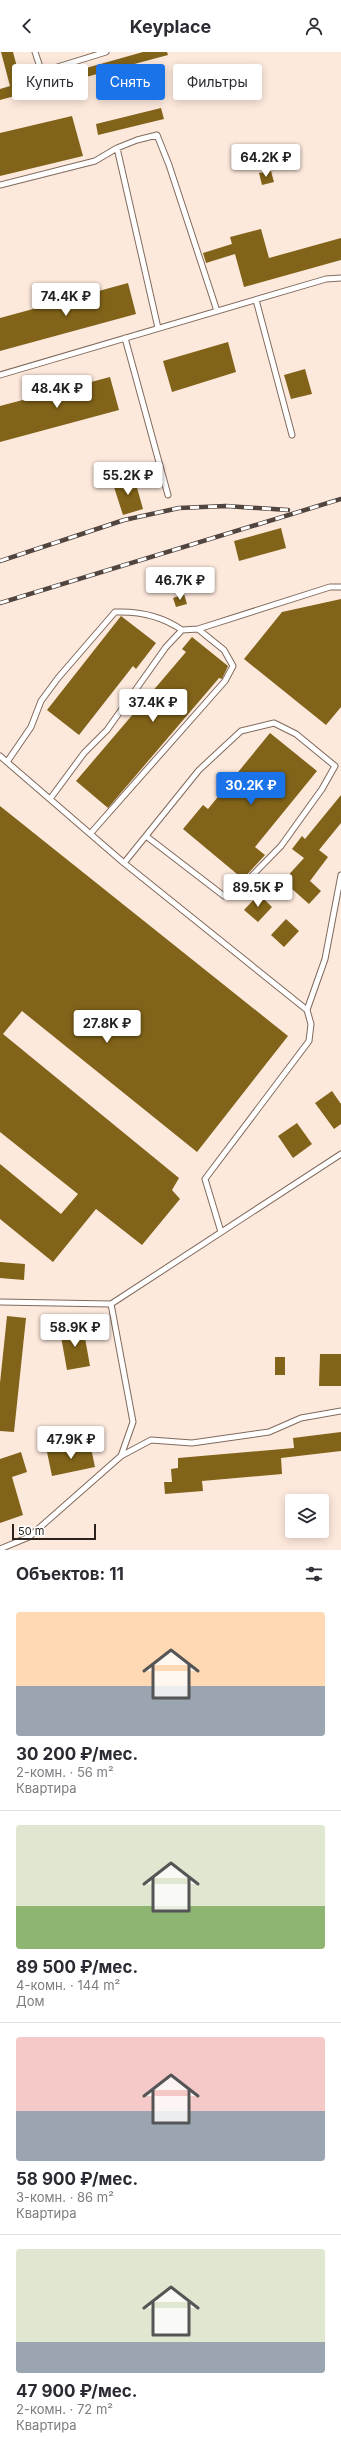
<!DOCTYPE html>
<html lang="ru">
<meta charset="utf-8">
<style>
body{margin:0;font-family:Inter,sans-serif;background:#f2f2f3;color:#2b2b33;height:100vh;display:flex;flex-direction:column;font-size:15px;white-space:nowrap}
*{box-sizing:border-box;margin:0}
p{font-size:13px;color:#7c7c81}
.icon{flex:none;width:22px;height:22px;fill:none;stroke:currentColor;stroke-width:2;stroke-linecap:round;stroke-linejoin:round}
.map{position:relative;height:1498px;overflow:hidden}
.panel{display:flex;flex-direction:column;background:#fff;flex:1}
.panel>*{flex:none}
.banner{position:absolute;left:12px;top:12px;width:317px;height:36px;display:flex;gap:8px}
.tools{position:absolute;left:285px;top:1442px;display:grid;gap:8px}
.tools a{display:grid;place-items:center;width:44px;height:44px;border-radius:4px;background:#fff;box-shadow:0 2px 10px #0003;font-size:20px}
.scale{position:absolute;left:12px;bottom:10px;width:84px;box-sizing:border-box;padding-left:4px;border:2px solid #2b221d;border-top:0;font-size:11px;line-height:14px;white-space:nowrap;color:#2b221d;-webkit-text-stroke:3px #fff;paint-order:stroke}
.price{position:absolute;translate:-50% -34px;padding:0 9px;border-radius:4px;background:#fff;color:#222;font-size:13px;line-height:26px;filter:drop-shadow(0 1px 2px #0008)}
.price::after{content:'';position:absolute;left:50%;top:24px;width:12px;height:9px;margin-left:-6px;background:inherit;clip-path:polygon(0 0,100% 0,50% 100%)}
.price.active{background:#1a73e8;color:#fff}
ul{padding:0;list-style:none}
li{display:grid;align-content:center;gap:8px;height:212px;padding:0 16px}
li+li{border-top:1px solid #e1e1e2}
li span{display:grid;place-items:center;height:124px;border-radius:4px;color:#555}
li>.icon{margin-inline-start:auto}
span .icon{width:72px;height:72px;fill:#fffc;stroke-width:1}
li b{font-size:17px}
h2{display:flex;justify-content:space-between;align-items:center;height:48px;padding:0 16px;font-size:17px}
.chip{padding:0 14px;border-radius:4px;background:#fff;box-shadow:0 2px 10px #0003;font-size:14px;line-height:36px}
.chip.active{background:#1a73e8;color:#fff}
header{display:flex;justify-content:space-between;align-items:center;height:52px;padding:0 16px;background:#fff;font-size:18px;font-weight:700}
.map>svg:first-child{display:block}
.building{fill:#816319}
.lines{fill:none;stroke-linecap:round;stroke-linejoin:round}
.service-casing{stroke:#806a5d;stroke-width:7}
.service{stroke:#fff;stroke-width:5}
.rail-casing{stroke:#50453f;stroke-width:4.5}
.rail{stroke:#fff;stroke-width:3;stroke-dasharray:9;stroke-linecap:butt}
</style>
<header><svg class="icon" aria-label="back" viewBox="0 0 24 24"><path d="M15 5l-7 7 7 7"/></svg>Keyplace<svg class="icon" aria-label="person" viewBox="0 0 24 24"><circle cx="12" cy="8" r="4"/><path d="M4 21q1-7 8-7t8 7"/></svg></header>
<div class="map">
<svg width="341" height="1498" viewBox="0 0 341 1498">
<rect width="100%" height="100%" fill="#fde8dc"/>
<path class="building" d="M1 0H13L22 34 143 0H167L168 3 0 48V37L10 34Z
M161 56 164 67 98 83 96 72Z
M72 64 83 104 0 124V81Z
M271 119 274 130 262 133 259 121Z
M261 177 269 206 341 186V208L244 235 235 202 206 211 203 201 232 192 230 185Z
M128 231 136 262 0 299V266Z
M228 290 236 320 172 340 163 309Z
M305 317 312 342 291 347 284 323Z
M110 325 119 358 0 390V354Z
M134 425 143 457 123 463 113 432Z
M281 476 286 496 239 509 234 489Z
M184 542 187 552 176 555 173 546Z
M341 547V655L326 673 244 607 282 560Z
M121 564 156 591 136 617 133 614 79 683 47 658Z
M192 585 228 614 222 627 219 626 108 756 76 729 186 600 182 597Z
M270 681 317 719 255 795 265 803 243 827 183 777 203 753 208 757Z
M341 743V771L319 798 328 805 310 829 321 839 309 852 283 829 304 806 292 797 302 784 305 787Z
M0 754 288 984 197 1100 22 959 3 982 179 1126 172 1138 180 1147 142 1193 96 1157 53 1210 0 1167V1112L61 1162 78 1142 0 1080Z
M259 842 272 855 258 870 244 858Z
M286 867 299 879 284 895 271 883Z
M332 1039 341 1052V1072L334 1077 315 1051Z
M297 1071 312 1092 293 1106 278 1084Z
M0 1210 25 1212 24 1228 0 1226Z
M7 1264 26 1266 14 1380 0 1379V1331Z
M83 1275 90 1314 67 1318 60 1279Z
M320 1302H341V1334H319Z
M275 1305H285V1323H275Z
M341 1380V1399L281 1406 282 1422 202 1429 203 1439 165 1442 164 1430H172L171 1417 178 1416V1406L294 1396 293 1386Z
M90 1391 95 1415 52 1424 47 1400Z
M21 1400 27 1420 12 1425 23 1463 0 1471V1407Z"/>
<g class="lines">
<g class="service-casing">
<path id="service" d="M35 0 40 15 51 17 106 0
M117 96 137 88 157 83 169 113 217 259
M0 133 95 109 117 96 158 276
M256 248 292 383
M125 286 168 443
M0 323 326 227 341 226
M0 704 124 811 307 958 311 972 309 989 205 1127 221 1180
M7 710 31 675 41 649 58 626 115 560C139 559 162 564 182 578
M50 747 84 701 107 678 166 595 182 578 198 577
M90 782 225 629 233 614 224 598 198 577 330 535H341
M124 811 199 718 241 679 274 671 296 682 335 714 322 737 281 794 236 840 224 844 146 784
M307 958 325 907 341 823
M0 1250 111 1252
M121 1404 151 1388 192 1391 269 1380 301 1366 341 1359
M0 1497 29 1485 121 1404 133 1370 111 1252 341 1102"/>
</g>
<use href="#service" class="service"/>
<g class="rail-casing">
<path id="rail" d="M0 509 124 468 179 456 226 454 288 458
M0 551 341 447"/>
</g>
<use href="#rail" class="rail"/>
</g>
</svg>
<div class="tools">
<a><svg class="icon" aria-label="layers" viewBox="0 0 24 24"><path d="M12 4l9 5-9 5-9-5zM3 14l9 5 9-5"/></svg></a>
</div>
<div class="scale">50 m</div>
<b class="price" style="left:266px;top:126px">64.2K ₽</b>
<b class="price" style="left:66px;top:265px">74.4K ₽</b>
<b class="price" style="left:57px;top:357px">48.4K ₽</b>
<b class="price" style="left:128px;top:444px">55.2K ₽</b>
<b class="price" style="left:180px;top:549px">46.7K ₽</b>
<b class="price" style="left:153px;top:671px">37.4K ₽</b>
<b class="price active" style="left:251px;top:754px">30.2K ₽</b>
<b class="price" style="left:258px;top:856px">89.5K ₽</b>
<b class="price" style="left:107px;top:992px">27.8K ₽</b>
<b class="price" style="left:75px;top:1296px">58.9K ₽</b>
<b class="price" style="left:71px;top:1408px">47.9K ₽</b>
<div class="banner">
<a class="chip">Купить</a>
<a class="chip active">Снять</a>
<a class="chip">Фильтры</a>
</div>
</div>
<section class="panel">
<h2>Объектов: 11<svg class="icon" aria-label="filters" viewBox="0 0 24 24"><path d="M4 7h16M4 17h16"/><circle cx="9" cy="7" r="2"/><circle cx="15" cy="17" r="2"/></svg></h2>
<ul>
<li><span style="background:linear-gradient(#ffd9b3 60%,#9aa5b1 0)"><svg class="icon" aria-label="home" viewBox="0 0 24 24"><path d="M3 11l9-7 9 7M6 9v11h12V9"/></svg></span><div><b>30 200 ₽/мес.</b><p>2-комн. · 56 m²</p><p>Квартира</p></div></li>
<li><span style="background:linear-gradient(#dfe7d0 65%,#8fb573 0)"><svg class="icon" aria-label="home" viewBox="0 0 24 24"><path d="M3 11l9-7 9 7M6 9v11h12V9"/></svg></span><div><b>89 500 ₽/мес.</b><p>4-комн. · 144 m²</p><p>Дом</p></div></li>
<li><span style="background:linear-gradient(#f6c9c9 60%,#9aa5b1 0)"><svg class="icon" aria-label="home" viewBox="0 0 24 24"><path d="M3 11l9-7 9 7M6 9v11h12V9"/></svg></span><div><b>58 900 ₽/мес.</b><p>3-комн. · 86 m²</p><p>Квартира</p></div></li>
<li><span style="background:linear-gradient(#dfe7d0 75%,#9aa5b1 0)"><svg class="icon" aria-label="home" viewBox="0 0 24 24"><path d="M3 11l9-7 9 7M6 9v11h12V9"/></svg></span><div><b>47 900 ₽/мес.</b><p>2-комн. · 72 m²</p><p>Квартира</p></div></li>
</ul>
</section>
